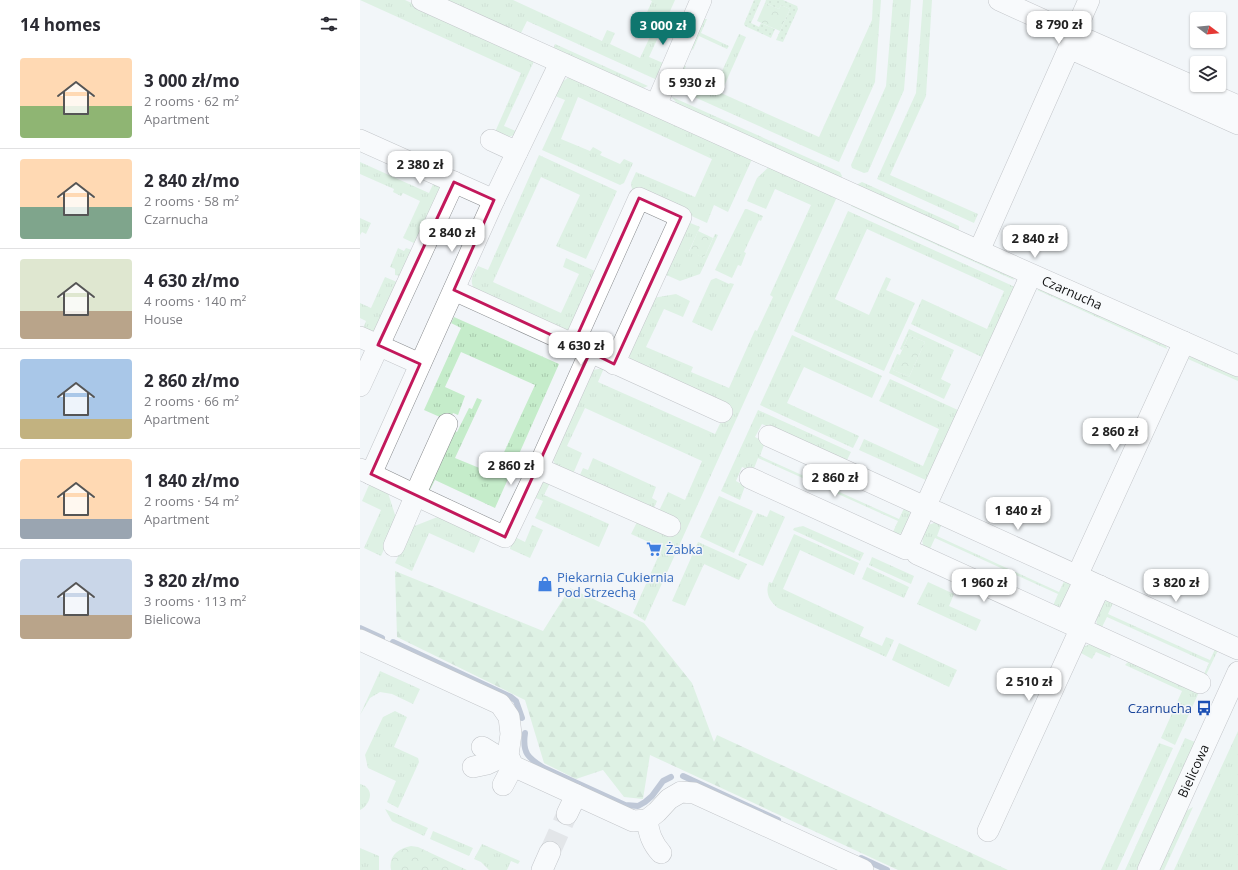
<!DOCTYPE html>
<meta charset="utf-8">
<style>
body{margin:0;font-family:"Open Sans",sans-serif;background:#f2f2f3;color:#2b2b33;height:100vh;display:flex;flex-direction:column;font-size:15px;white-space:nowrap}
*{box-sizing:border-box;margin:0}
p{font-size:13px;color:#7c7c81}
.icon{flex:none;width:22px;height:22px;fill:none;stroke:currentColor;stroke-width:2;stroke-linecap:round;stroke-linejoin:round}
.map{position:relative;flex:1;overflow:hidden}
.panel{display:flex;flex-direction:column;background:#fff;width:360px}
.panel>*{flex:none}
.needle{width:26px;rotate:106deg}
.fabs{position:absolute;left:830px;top:12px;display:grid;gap:8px}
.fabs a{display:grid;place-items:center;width:36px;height:36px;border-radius:4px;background:#fff;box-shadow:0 1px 3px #0004;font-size:20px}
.price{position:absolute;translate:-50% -34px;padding:0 9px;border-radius:8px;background:#fff;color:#222;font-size:13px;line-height:26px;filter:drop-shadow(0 1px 2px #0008)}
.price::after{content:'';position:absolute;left:50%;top:24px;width:12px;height:9px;margin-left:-6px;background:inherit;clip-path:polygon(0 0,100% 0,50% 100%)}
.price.active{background:#0f766e;color:#fff}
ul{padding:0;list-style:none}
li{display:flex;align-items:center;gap:12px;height:100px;padding:0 20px}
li+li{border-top:1px solid #e1e1e2}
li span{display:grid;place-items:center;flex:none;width:112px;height:80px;border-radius:4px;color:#555}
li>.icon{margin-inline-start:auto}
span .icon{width:48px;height:48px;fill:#fffc;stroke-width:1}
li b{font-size:17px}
h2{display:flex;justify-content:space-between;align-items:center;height:48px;padding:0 20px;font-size:17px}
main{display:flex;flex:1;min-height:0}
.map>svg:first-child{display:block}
.grass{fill:url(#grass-tufts)}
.forest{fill:url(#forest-firs)}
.park{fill:url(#park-crowns)}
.garden{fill:url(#garden-dots)}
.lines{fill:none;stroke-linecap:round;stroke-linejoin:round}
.stream{stroke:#8091ae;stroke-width:6}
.minor-tunnel{stroke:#d0d3d6;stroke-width:21;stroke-dasharray:21 10;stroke-linecap:butt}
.minor-casing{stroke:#8a8d90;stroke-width:22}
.minor{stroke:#fff;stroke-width:21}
.marked{fill:none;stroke:#c2185b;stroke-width:3;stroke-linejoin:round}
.labels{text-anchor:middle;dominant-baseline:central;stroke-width:3;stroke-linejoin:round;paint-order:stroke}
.street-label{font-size:13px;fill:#111213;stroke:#f2f5f9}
.shop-label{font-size:13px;fill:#366cbe;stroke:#f2f5f9;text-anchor:start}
.transit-label{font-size:13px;fill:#164399;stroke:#f2f5f9;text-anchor:end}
</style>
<main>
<section class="panel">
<h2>14 homes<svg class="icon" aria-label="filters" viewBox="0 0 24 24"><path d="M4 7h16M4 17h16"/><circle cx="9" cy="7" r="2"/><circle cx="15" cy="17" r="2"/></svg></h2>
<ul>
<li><span style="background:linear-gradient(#ffd9b3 60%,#8fb573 0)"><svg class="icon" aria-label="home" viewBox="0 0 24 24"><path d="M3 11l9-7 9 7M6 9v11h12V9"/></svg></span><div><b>3 000 zł/mo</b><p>2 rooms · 62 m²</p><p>Apartment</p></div></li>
<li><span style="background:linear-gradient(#ffd9b3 60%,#7fa58c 0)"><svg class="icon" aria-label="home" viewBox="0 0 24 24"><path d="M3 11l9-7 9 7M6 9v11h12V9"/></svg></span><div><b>2 840 zł/mo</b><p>2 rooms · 58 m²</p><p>Czarnucha</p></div></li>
<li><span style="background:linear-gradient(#dfe7d0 65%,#b9a48a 0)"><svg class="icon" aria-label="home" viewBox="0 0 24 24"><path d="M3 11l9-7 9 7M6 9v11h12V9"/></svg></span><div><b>4 630 zł/mo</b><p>4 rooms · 140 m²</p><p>House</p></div></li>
<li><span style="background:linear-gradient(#a9c7e8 75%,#c2b280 0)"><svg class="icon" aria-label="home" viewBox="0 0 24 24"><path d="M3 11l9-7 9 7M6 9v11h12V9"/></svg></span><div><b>2 860 zł/mo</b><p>2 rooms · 66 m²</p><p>Apartment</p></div></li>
<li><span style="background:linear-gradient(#ffd9b3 75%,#9aa5b1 0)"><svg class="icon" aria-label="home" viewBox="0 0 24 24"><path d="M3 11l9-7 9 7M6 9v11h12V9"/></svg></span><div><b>1 840 zł/mo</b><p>2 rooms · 54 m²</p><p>Apartment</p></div></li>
<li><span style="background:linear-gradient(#c9d6e8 70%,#b9a48a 0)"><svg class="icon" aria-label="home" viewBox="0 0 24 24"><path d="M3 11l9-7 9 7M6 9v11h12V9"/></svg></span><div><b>3 820 zł/mo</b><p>3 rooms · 113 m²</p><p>Bielicowa</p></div></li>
</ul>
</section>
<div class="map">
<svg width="878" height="870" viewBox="0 0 878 870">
<defs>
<pattern id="grass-tufts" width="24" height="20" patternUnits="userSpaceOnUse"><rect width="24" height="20" fill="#c5ecca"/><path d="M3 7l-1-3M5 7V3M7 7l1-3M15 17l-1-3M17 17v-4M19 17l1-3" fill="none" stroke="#a8c9ad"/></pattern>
<pattern id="forest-firs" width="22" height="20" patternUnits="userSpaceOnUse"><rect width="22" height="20" fill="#c5ecca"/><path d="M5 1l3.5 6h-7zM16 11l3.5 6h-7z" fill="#a8c9ad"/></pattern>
<pattern id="park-crowns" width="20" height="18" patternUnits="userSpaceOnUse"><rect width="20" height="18" fill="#c5ecca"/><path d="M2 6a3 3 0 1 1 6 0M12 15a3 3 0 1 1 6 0" fill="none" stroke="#a8c9ad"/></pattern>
<pattern id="garden-dots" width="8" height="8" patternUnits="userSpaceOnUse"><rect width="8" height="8" fill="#c5ecca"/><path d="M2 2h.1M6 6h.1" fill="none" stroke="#a8c9ad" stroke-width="1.8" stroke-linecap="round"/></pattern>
</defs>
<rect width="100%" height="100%" fill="#f2f5f9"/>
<path class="grass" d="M0 0H45L175 59 144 126 158 132C149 140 145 136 135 132L161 73Z
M82 0H153L242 41 247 30 255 33 250 44 280 58 296 24 284 19 292 1 290 0H315L303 27 316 33 314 37 301 31 289 57 303 63 295 79 167 21 160 35Z
M513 0H521L515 82 479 162 312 87 323 65 326 66 320 79 348 92 354 78 358 80 379 34 386 37 361 93 459 137 512 20Z
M533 0H551L544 90 508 172 504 173 492 168 491 165 526 86Z
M563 0H572L566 96 530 175 618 214 614 223 517 179 556 93Z
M345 19H347L341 33 369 46 367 49 339 36 333 50 331 48 343 20Z
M195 44 288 86 283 88 193 50Z
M209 77 393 157 368 212 354 205 347 223 272 189 271 183 276 172 335 197 352 159 218 97 201 139 230 151 233 147 242 152 240 155 260 164 264 159 273 163 264 183 260 185 182 150 205 100 195 96 202 82Z
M312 97 480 172 482 176 481 180 318 105Z
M179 155 257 191 226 259 196 246 220 195 181 177 133 282 201 313 219 274 203 267 206 258 237 272 209 330 206 332 115 291C109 280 112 277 118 266L128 270Z
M0 162 69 193 75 180 82 188 56 244 43 238 60 201 43 193 41 196 33 192 34 189 0 174Z
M411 165 475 194 476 199 285 621 273 613 302 548 271 534 278 520 298 513 308 492 325 500 342 461 225 408 207 446 222 453 213 474 195 464 193 460 233 370 244 368 238 382 355 434 368 407 270 359 269 355 293 298 316 294 330 301 323 317 304 309 286 347 333 367 331 372 369 388 395 330 397 331 413 297 410 295 451 205 415 189 406 209 387 201 397 178Z
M502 182 599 226V233L496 187 498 184Z
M492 204 653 277 654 280 491 206Z
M385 209H387L403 216 401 221 399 220 384 252 386 253 381 266 378 265 372 278 355 270Z
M488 211 655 287 624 358 551 324 562 299 627 329 644 291 507 229 475 299 509 315 526 277 531 279 526 290 555 303 524 371 434 331Z
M0 218 11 223 6 234 2 232 0 235Z
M328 222 340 227 329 251 344 258 355 234 358 235 340 274 320 281 304 274Z
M38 248 44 251 46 248 52 250 40 276 35 275V269L30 267Z
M25 277 37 282 14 332 2 331 6 321 0 318V303L11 308Z
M356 278 369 284 370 283 374 284 352 331 332 322 351 280Z
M682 288 806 346 807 349 677 290Z
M94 317 199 364 135 508 75 480 68 494 67 493 92 430 97 432 109 408 112 409 117 398 122 400 95 458 134 474 175 385 101 352 85 387 105 396 98 415 93 413 89 421 64 410 101 328 91 323Z
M549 329 594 350 581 379 591 384 584 399 529 373 537 354 540 355 533 370 549 377 565 342 549 335 542 350 540 349Z
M432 335 522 376 512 398 444 367 427 403 499 436 493 448 400 405Z
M830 357H840L878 374V381L828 359Z
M530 379 600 411 568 481 499 450 504 439 563 466 579 429 519 401Z
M398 410 491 452 486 462 402 424 395 437 405 442 400 456 539 519 545 506 549 509 551 519 542 533 536 535 532 534 538 521 398 458 393 471 382 467 376 481 385 486 380 500 361 491Z
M233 458 296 487 292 498 297 501 293 510 219 477 223 468 228 470Z
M191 481 184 495 249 524 239 547 175 518 183 501 173 497 181 482Z
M9 485 28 493 37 521 21 556 4 548 21 510 2 501Z
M359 496 393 511 374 553 340 537Z
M410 510 425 517 403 566 378 555 397 513 407 517Z
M80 516 122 535 114 553 69 533 52 571 35 563 52 527Z
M577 522 582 523 577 536 699 592 705 579 709 582 711 587C706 599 706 607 692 608L698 594 575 538 569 551C558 544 563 535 568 525Z
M172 525 183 530 170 558 150 549V548L155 537 165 542Z
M443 526 504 553 500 561 433 530 434 528Z
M434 534 499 563 494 575 440 550 423 589 504 627 500 636 522 646 526 637 534 640 526 657 418 608C409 601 405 593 409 582L412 583Z
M338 542 387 564 379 580 344 564 325 606 312 601Z
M512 557 554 576 551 584 509 565Z
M507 567 549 587 544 598 502 579Z
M568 582 594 594 589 606 621 620 616 631 557 604Z
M748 600 754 601 748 614 843 657 850 660 856 647 859 648 845 677 843 676 849 663 842 660 747 617 741 629 738 628C734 617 737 605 748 600Z
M539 643 597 670 589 687 532 660Z
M733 644 751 653 750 658 736 652 732 659 719 652C722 646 726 645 733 644Z
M769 661 839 692 815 745 801 738 822 691 765 665Z
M20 671 60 689 53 704 32 694 20 692 10 698 0 715Z
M35 711 47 717 34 747 58 758 59 762 38 808 27 802 36 781 8 768 5 755 23 717Z
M878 731V870H814Z
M825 738 835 742 777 870H765Z
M799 743 813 748 757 870H741Z
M0 784C2 785 5 785 6 787 15 794 7 807 0 810Z
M833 807 804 870H798L826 811Z
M25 809 68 828 64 836 32 821Z
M73 831 113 848 109 856 70 839Z
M122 844 160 861 158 864 151 861 147 870H129L121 862 114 859Z
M0 848 19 856V870H0Z"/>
<path class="forest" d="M35 571 183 631 210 588 284 623 332 683 354 742 357 735 648 870H538L290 755 283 799 264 797 243 770 216 779 184 763 165 700 37 637Z"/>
<path class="park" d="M405 3 419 9 421 5 430 9 420 31 397 21Z
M338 231 353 238 344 258 329 252Z
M549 335 565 342 549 377 533 370Z
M51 846 58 847 107 870H31C28 856 39 848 51 846Z"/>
<path class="garden" d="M394 0H401L391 23 399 27 401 23 415 29 411 38 385 26 384 24Z
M406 0H423L437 6 438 9 423 42 416 40 430 9 421 5 419 9 405 3Z"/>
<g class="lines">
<path class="stream" d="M0 628 22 638
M33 642 151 697 156 701 162 718
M165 733C162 753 168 758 184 768L265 805 278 806 285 802 292 796 303 781 311 777
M323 776 418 820
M501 858 527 870"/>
<path class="minor-tunnel" d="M190 852 207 814"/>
<g class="minor-casing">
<g id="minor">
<path id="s1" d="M62 0 619 251 878 366"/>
<path d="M639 0 714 34 729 0"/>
<path d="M714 34 878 106"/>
<path d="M296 105 341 0"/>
<path d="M0 140 134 200"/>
<path d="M131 140 157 152"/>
<path d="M619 251 709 48 878 124"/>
<path d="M94 290 362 412"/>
<path d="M0 337 60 364"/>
<path d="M213 345 279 198 321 217 254 364"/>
<path d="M0 386 94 182"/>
<path d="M409 436 565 507"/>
<path d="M178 468 310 526"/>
<path d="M0 469 11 474 134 200 200 63"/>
<path d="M11 474 55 495 87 424"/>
<path d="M390 478 546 549 671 275"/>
<path d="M577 512 878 649"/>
<path d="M34 546 52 504 55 495 145 537 178 468 230 352"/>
<path d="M557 554 840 683"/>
<path d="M717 576 824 342"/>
<path d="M705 621 725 579"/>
<path d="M0 640 140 704 149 717 151 734 148 755 153 766 273 821 287 820 297 812 309 799 321 792 334 793 503 870"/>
<path d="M122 747 140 758 148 755"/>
<path d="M113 767 127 764 140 758"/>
<path d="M143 785 153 766"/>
<path d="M207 814 216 795"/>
<path d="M287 820C289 834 292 843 301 853"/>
<path d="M628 831 740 586"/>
<path d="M182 870 190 852"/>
<path id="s2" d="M788 870 878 672"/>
</g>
</g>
<use href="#minor" class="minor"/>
</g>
<path d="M0 0H878V870H0ZM94 182 134 200 94 290 213 345 279 198 321 217 254 364 230 352 145 537 11 474 60 364 18 345Z" fill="#f2f5f9" fill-opacity=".55" fill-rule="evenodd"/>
<path class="marked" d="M94 182 134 200 94 290 213 345 279 198 321 217 254 364 230 352 145 537 11 474 60 364 18 345Z"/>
<defs>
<g id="supermarket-bare" transform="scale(1.2)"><path d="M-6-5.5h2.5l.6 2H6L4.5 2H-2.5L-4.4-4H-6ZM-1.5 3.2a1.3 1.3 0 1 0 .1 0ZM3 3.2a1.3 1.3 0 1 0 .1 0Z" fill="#3f7fe0" stroke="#f2f5f9" stroke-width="2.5" paint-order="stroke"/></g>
<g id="shop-bare" transform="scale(1.2)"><path d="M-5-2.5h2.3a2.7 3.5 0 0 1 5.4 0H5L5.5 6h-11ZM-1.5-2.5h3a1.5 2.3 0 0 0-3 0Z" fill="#3f7fe0" stroke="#f2f5f9" stroke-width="2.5" paint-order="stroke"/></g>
<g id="bus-bare" transform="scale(1.2)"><path d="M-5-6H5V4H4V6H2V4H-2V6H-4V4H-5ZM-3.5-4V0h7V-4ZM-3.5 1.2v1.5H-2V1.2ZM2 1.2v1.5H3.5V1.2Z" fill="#1a4fb4" stroke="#f2f5f9" stroke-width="2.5" paint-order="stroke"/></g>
</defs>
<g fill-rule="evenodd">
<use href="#supermarket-bare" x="294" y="549"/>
<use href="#shop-bare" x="185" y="584"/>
<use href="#bus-bare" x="844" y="708"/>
</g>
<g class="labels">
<g class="street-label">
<text stroke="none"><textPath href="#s1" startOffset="713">Czarnucha</textPath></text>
<text stroke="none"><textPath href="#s2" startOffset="109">Bielicowa</textPath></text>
</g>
<g class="shop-label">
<text x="306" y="549">Żabka</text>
<text x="197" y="577">Piekarnia Cukiernia<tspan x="197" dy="15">Pod Strzechą</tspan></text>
</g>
<g class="transit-label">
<text x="832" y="708">Czarnucha</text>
</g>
</g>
</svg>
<div class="fabs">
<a><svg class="needle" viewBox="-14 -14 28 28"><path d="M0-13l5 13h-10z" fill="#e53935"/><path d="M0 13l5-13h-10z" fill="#7c7c81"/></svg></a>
<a><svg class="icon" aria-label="layers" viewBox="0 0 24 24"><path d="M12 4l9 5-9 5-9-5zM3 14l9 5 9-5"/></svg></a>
</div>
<b class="price" style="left:699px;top:45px">8 790 zł</b>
<b class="price active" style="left:303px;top:46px">3 000 zł</b>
<b class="price" style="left:332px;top:103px">5 930 zł</b>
<b class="price" style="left:60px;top:185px">2 380 zł</b>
<b class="price" style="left:92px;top:253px">2 840 zł</b>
<b class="price" style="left:675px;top:259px">2 840 zł</b>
<b class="price" style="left:221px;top:366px">4 630 zł</b>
<b class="price" style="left:755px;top:452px">2 860 zł</b>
<b class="price" style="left:151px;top:486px">2 860 zł</b>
<b class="price" style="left:475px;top:498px">2 860 zł</b>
<b class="price" style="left:658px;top:531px">1 840 zł</b>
<b class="price" style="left:624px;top:603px">1 960 zł</b>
<b class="price" style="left:816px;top:603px">3 820 zł</b>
<b class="price" style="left:669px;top:702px">2 510 zł</b>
</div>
</main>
